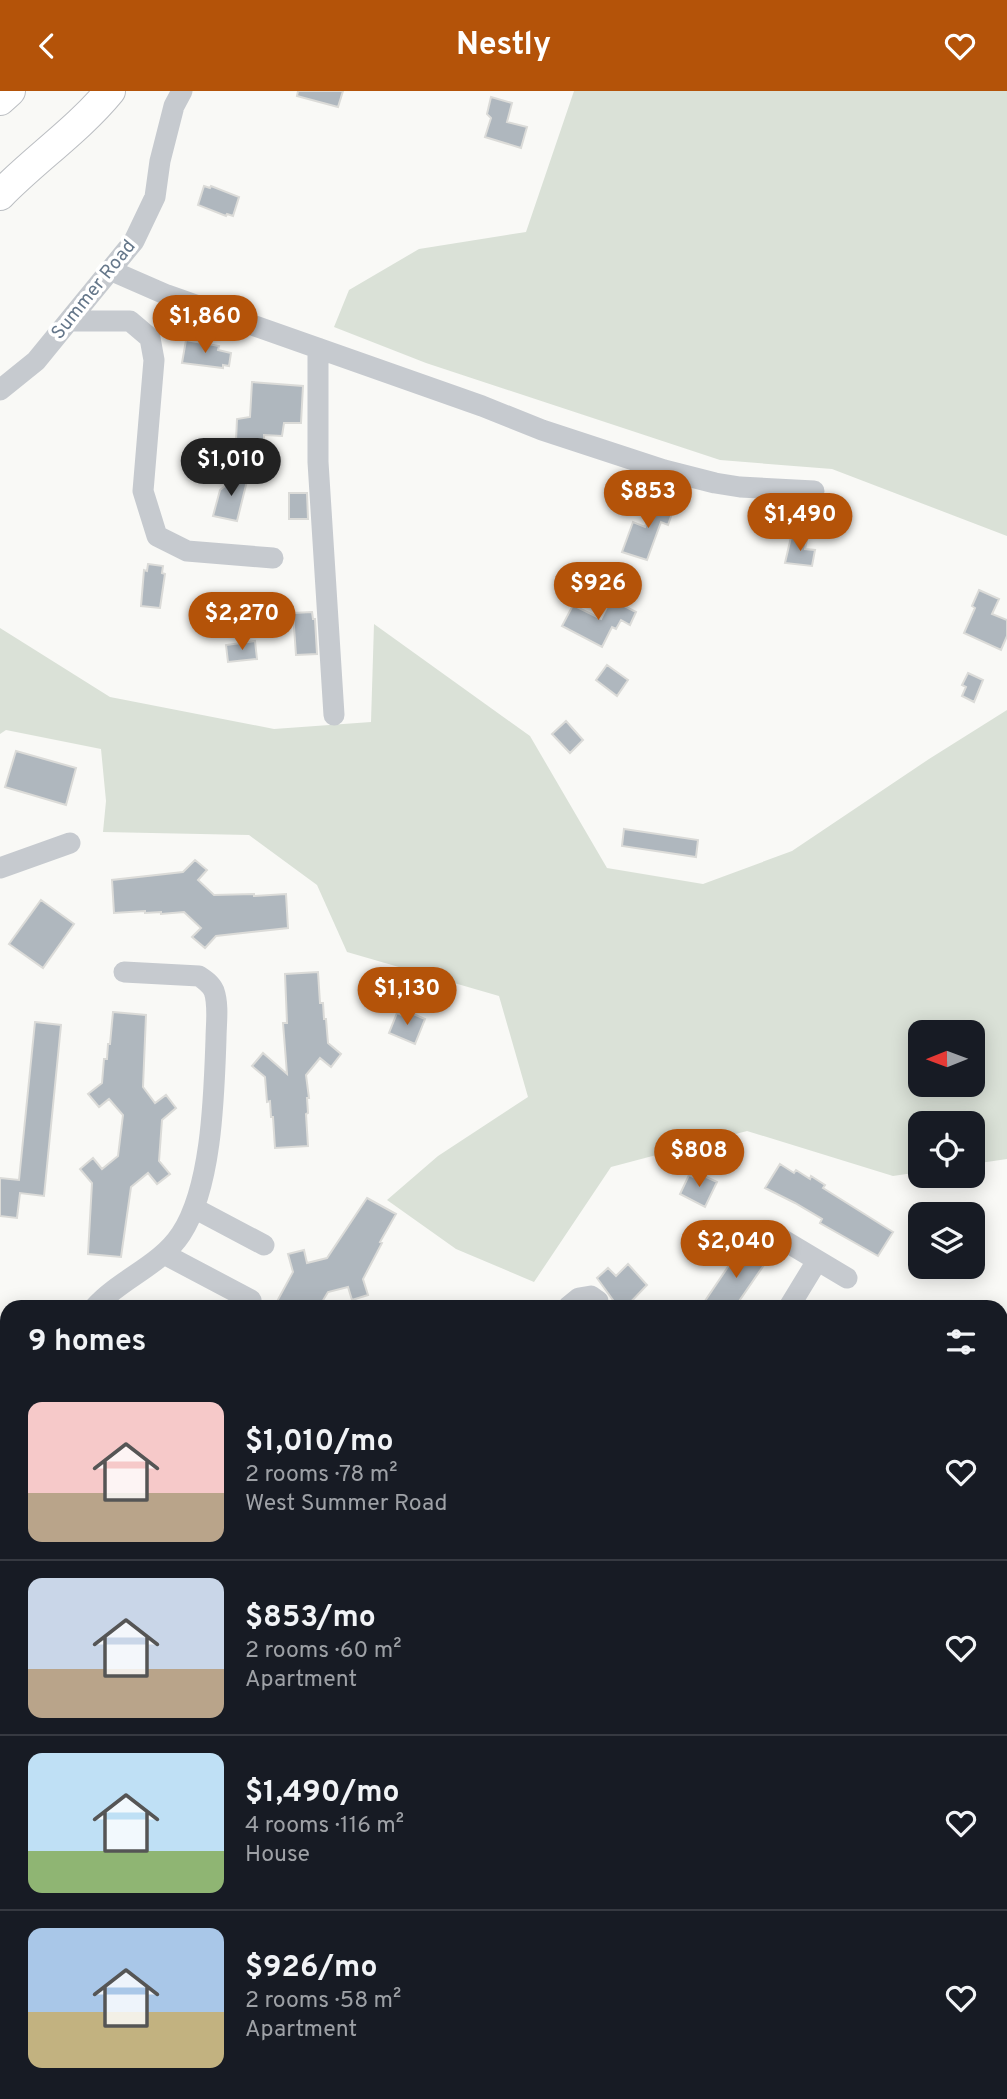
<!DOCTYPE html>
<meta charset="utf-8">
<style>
body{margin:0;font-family:Overpass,sans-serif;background:#20242c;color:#f1f3f6;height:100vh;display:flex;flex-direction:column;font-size:26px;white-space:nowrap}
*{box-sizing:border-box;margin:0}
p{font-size:23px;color:#9ea1a6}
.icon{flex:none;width:38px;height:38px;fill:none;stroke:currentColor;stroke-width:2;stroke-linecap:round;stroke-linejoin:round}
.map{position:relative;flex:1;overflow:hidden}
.side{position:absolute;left:0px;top:1209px;width:1008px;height:800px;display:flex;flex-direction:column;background:#171b24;border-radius:21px 21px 0 0;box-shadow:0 4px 18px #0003}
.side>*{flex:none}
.needle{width:46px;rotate:269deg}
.fabs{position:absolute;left:908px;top:929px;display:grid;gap:14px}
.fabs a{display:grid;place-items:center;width:77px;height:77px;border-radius:14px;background:#171b24;box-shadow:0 4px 18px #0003;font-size:35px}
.price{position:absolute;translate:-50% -60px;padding:0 16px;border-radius:24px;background:#b45309;color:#fff;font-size:23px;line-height:46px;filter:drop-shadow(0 2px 4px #0008)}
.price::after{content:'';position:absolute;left:50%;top:42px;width:21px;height:16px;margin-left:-10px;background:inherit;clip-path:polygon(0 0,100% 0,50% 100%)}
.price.current{background:#222;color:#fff}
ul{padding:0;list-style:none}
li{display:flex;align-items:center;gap:21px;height:175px;padding:0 28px}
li+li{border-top:2px solid #363941}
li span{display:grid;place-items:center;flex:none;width:196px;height:140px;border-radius:14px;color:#555}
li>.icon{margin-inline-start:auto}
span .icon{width:84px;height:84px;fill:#fffc;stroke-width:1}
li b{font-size:30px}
h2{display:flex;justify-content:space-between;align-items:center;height:84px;padding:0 28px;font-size:30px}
header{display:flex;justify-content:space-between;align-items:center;height:91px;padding:0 28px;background:#b45309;color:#fff;font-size:32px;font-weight:700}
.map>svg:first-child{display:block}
.green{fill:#dae1d7;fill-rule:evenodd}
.building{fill:#afb7be;stroke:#dbdbd8;stroke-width:2}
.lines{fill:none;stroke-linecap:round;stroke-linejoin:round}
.highway-casing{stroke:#bbbec2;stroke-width:32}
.minor{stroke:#c6cacf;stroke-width:21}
.highway{stroke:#fff;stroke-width:30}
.labels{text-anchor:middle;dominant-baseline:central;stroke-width:7;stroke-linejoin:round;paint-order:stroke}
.street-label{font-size:19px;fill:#65778a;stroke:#fff}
</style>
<header><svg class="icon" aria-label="back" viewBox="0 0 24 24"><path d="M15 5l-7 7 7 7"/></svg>Nestly<svg class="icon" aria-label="heart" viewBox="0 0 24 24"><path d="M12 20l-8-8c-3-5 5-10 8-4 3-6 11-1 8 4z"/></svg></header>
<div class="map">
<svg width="1007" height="2008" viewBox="0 0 1007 2008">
<rect width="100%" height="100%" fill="#f9f9f6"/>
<path class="green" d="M574 0H1007V445L832 378 720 369 426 272 334 236 349 199 419 158 526 141Z
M374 533 530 645 607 777 703 793 792 760 929 668 1007 619V1068L973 1073V1032H920V1081L893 1085 747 1040 611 1076 534 1191 456 1158 387 1109 438 1065 528 1006 499 905 347 861 317 794 249 744 103 741 106 710 101 658 6 639 0 643V537L110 606 274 638 371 631ZM920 942H973V994H920Z
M1007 1550V1729L1001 1734V1556Z
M1001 1772 1007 1794V1878L1001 1880Z
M596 2002H849L851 2008H590Z"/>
<path class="building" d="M298 0H343L338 16 297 5Z
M491 6 512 12 507 31 527 36 521 57 485 46 491 27 487 23Z
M204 95 210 97 211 95 239 106 233 125 227 123 226 125 198 114Z
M186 249 219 255 218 259 231 262 229 275 223 274V277L182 272Z
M252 291 303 295 301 332H284L282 345 264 344V353H253V361H239L240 349 236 350 237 328 250 326Z
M229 382 248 386 237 430 213 425 220 399 225 395Z
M289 402H307L308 428H289Z
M654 407 675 414 668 434 661 431 647 469 622 461 633 431 645 436Z
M791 446 807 449 805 458 815 459 812 475 785 472Z
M148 473 163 475 162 482 165 483 160 517 141 515 144 479 147 480Z
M979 499 999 508 992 523 1007 529V545L1001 559 964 542 975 517 972 515Z
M611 508 636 521 630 534 621 529 616 538 612 536 602 556 562 535 573 514 601 528Z
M276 511 278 532 263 533V537L249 538 246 513Z
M312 521 313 528H315L317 563 296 564 293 522Z
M255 550 257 568 228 571 226 554Z
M607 574 628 589 617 605 596 589Z
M968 582 983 589 974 611 962 605 966 596 962 594Z
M566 630 583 649 570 662 552 643Z
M16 660 76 677 66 714 5 696Z
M624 738 698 749 696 766 622 755Z
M195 769 207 779 198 789 214 804 254 803V805L286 803 288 837 216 845 205 857 192 846 201 837 184 821 161 823V821L145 822V820L114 822 112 789 183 781Z
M41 809 74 833 43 877 9 853Z
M318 881 320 912H323L324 928H326L328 952 341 963 331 976 320 967 306 984 309 1007H307L308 1022 306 1023 308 1055 275 1057 273 1026H271L270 1010 267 1011 265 986 252 975 263 962 287 983 283 932H287L285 883Z
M113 921 146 924 143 996 155 1012 166 1004 176 1017 162 1029 159 1070 170 1083 157 1093 148 1082 131 1096 121 1166 88 1163 92 1092 80 1078 93 1067 102 1078 118 1065 123 1024 109 1008 99 1016 88 1003 102 992 104 968H107L108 953H110Z
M397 922 409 927 411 922 425 928 415 953 389 942Z
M35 931 61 934 44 1105 20 1102 17 1127 0 1125V1087L19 1089Z
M780 1073 794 1082 796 1079 810 1088 811 1085 825 1094 823 1097 893 1141 878 1165 820 1132 822 1128 795 1112 765 1097Z
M700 1083 717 1091 705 1116 680 1103 689 1084 698 1088Z
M367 1107 396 1123 380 1151 382 1152 363 1188 368 1204 352 1209 348 1196 328 1201 319 1216H274L293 1181 288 1163 304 1159 307 1172 327 1167Z
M742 1155 766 1171 735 1216H715L705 1210Z
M628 1173 647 1194 626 1216H618L597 1187 608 1177 616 1185Z"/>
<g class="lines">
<g class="highway-casing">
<path id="highway" d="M0 9 10 0
M0 104C35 68 78 39 110 0"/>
</g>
<path class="minor" d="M112 180 167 204 482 315 542 339 664 379 715 392 740 396 814 400
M70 230H130L150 247 154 269 143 400 157 445 187 460 273 467
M318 257V371L334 624
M0 299 36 270 134 150 155 106 160 70 174 15 182 0
M0 777 70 752
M194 1117 264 1154
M770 1141 847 1187
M164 1163 251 1209
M95 1216C120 1188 160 1175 181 1143 212 1096 214 1004 216 948 216 934 219 914 214 900 211 893 205 889 199 885L124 881
M568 1216 579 1207 591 1205 598 1210V1216
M789 1216 817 1170
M1001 1341 1007 1333
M0 1578 7 1572
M0 1639 7 1637
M0 1726 7 1720
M0 1743 7 1755
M141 2002 142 2004 148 2002
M976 2002 979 2008"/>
<use href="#highway" class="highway"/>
</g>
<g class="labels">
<g class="street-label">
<text transform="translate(94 199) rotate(-51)">Summer Road</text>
</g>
</g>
</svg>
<div class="fabs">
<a><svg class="needle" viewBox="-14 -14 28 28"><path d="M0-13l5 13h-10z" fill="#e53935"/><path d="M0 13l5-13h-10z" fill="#9ea1a6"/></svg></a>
<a><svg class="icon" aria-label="locate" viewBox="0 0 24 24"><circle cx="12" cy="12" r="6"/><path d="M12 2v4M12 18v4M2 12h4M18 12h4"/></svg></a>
<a><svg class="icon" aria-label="layers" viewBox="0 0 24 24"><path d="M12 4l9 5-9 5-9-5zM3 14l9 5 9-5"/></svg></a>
</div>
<b class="price" style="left:205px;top:264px">$1,860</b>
<b class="price current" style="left:231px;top:407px">$1,010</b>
<b class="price" style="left:648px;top:439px">$853</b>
<b class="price" style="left:800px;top:462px">$1,490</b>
<b class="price" style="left:598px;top:531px">$926</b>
<b class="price" style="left:242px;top:561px">$2,270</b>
<b class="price" style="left:407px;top:936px">$1,130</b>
<b class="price" style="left:699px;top:1098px">$808</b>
<b class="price" style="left:736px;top:1189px">$2,040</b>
<section class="side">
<h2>9 homes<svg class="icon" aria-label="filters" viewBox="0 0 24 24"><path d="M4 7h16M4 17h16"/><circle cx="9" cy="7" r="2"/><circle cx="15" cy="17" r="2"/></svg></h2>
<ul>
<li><span style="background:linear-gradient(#f6c9c9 65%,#b9a48a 0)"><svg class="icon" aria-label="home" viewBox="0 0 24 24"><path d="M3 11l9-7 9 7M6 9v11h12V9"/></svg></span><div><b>$1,010/mo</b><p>2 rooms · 78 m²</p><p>West Summer Road</p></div><svg class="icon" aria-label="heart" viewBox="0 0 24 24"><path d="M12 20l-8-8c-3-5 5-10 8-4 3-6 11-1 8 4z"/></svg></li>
<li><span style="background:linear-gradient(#c9d6e8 65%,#b9a48a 0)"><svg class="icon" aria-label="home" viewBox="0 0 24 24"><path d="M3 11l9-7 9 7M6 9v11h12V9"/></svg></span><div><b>$853/mo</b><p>2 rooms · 60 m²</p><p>Apartment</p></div><svg class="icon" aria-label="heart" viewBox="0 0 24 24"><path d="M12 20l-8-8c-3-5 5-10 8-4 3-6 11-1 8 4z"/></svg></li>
<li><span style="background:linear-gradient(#bfe0f5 70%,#8fb573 0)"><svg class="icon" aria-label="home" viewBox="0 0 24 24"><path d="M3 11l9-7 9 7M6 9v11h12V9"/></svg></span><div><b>$1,490/mo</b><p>4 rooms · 116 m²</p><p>House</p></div><svg class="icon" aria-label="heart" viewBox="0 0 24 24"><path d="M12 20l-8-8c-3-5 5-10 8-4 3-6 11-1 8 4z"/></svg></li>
<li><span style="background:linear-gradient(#a9c7e8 60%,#c2b280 0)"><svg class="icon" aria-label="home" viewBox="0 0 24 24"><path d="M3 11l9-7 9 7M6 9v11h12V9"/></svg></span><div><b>$926/mo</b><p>2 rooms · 58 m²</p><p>Apartment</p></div><svg class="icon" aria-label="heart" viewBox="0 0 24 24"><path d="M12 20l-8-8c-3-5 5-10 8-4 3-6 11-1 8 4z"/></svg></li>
</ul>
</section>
</div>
